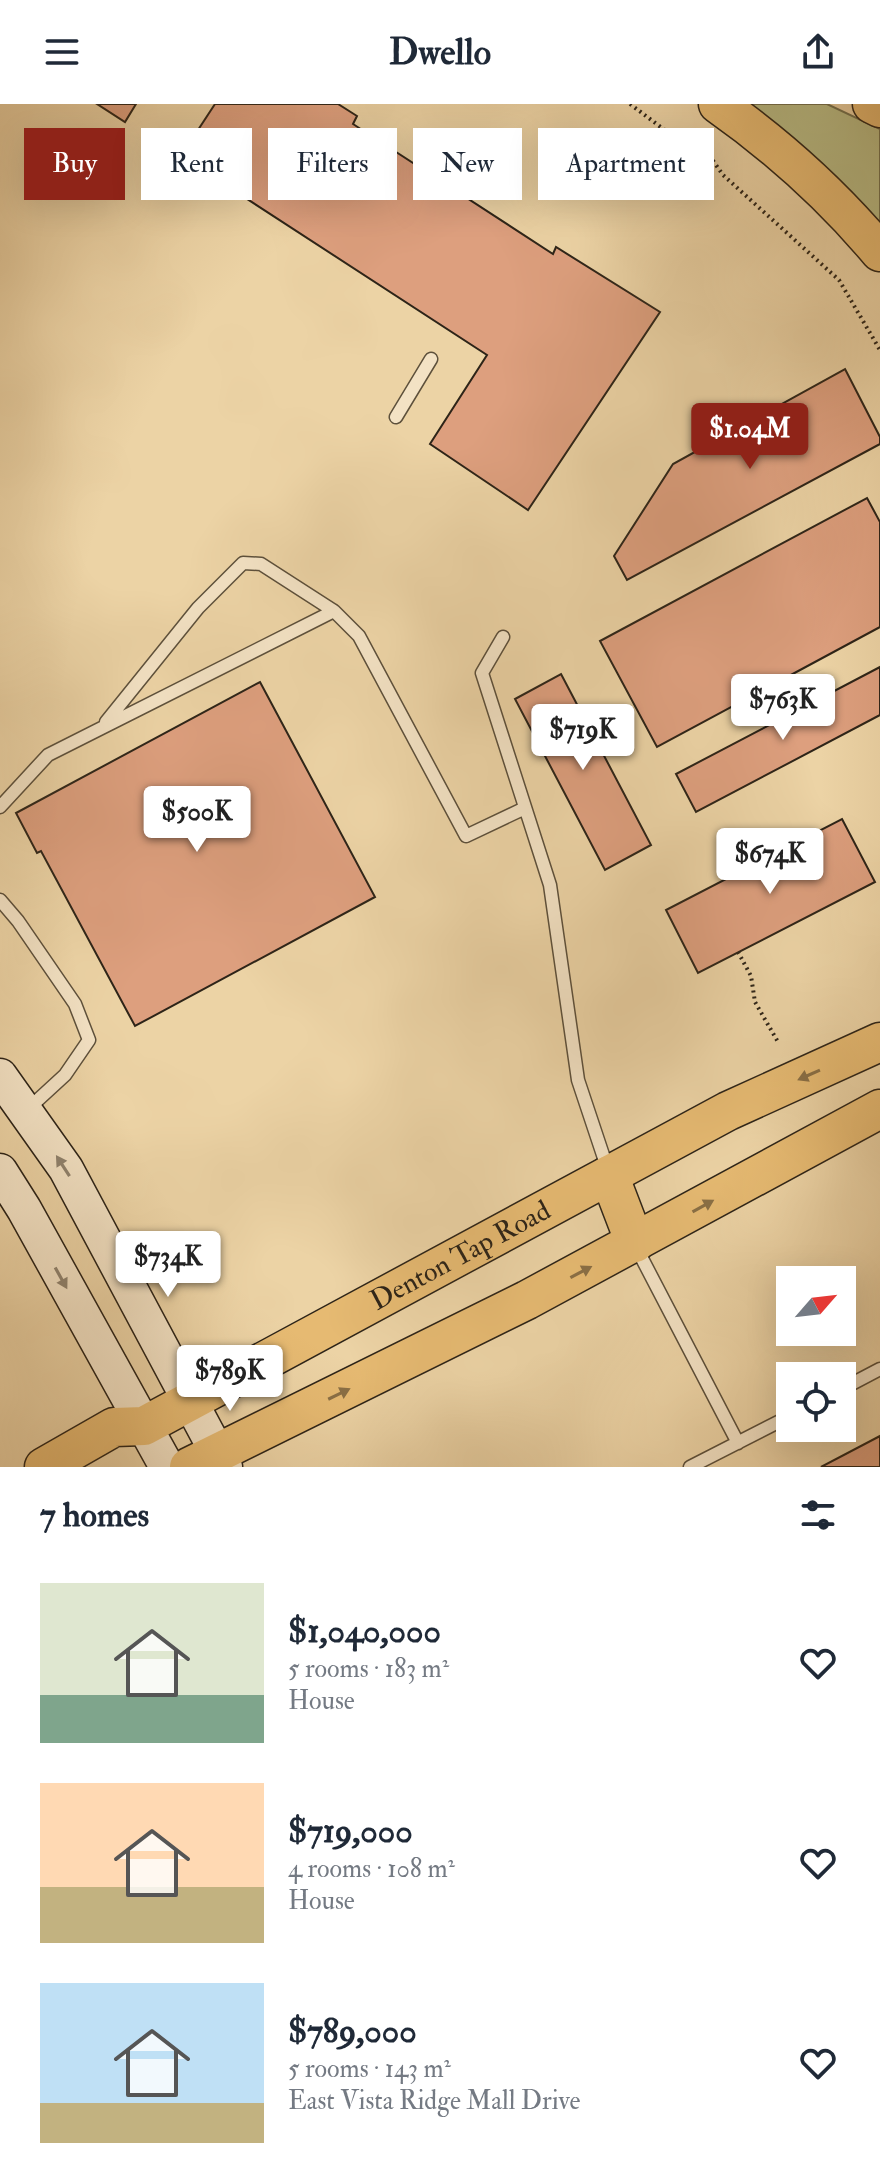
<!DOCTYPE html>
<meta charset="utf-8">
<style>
body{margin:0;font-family:"IM FELL Double Pica",serif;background:#f6f6f7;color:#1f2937;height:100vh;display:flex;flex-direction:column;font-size:30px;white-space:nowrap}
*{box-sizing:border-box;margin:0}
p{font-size:26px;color:#747a83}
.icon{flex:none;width:44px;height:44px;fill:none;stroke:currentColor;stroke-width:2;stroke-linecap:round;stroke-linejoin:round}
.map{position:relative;height:1363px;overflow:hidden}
.side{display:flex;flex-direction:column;background:#fff;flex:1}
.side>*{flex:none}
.top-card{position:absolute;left:24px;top:24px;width:832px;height:72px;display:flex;gap:16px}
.needle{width:52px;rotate:62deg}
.fabs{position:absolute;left:776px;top:1162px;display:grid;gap:16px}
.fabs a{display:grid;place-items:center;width:80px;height:80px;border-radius:0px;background:#fff;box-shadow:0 8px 32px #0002;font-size:40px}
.price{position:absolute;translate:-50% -68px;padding:0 18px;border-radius:8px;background:#fff;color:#222;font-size:26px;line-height:52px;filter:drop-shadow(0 2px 4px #0008)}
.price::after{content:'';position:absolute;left:50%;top:48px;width:24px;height:18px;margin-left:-12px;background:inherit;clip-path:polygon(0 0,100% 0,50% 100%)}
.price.selected{background:#8f2418;color:#fff}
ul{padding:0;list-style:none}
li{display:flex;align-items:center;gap:24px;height:200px;padding:0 40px}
li span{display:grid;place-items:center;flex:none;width:224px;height:160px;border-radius:0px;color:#555}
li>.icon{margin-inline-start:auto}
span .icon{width:96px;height:96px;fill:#fffc;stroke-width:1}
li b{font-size:34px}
h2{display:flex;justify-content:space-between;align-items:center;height:96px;padding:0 40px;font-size:34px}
.pill{padding:0 28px;border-radius:0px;background:#fff;box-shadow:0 8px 32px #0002;font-size:28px;line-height:72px}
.pill.selected{background:#8f2418;color:#fff}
header{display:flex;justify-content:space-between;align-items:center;height:104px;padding:0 40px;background:#fff;font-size:36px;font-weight:700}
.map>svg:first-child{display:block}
.green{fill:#b8bc86;stroke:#72704f;stroke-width:2}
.building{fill:#dd9f7e;stroke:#2d2418;stroke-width:2}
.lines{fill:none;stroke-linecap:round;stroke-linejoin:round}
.lane-casing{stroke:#5d503b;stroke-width:15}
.secondary-casing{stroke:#2d2418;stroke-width:37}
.primary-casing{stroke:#2d2418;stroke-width:41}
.path{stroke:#2d2418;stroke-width:4;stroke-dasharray:2 4;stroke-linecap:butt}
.lane{stroke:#f3e2c4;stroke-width:12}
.secondary{stroke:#f3e2c4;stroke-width:34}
.primary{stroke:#e6ba72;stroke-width:38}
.oneway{fill:#8a6f45}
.oneway2{fill:#90836e}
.labels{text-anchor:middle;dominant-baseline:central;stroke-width:6;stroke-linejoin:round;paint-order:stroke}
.street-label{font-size:28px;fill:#2d2418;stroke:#f3e2c4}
</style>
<header><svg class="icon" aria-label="menu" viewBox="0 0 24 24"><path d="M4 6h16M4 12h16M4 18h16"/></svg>Dwello<svg class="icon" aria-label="share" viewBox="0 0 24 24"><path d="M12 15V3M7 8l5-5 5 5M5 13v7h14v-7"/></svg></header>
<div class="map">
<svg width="880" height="1363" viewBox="0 0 880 1363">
<rect width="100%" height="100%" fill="#ecd3a5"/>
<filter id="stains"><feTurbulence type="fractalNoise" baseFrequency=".0025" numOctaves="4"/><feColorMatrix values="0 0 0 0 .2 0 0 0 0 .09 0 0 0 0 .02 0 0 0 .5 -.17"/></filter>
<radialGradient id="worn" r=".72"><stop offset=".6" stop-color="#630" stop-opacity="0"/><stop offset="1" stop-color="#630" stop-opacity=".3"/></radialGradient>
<path class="green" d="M725 0H827L880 25V136Z"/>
<path class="building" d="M97 0H136L125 18Z
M215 0H338L357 12 353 20 553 150 556 143 660 208 528 406 430 340 487 251 181 52Z
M845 265 880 333V340L627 476 614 452 673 360Z
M867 394 880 418V523L657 643 600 537Z
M880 563V611L696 708 676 670Z
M561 570 651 741 605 766 515 595Z
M260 578 375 793 135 922 41 747 37 749 16 709Z
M842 715 875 778 698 869 666 806Z
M880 1332V1363H821Z"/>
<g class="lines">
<g class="lane-casing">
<path id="lane" d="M396 313 431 255
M503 533 482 569 550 781 578 976 608 1066
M106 618 198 504 243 459 261 460 334 507
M0 703 48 651 334 507 359 532 466 732 525 704
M0 796 18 817 75 900 89 936 65 971 28 1005
M636 1143 738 1339
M842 1285 880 1265
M690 1363 790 1312"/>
</g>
<g class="secondary-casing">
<path id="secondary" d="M0 972 66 1065 225 1363
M0 1067 24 1105 167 1363"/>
</g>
<g class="primary-casing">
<g id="primary">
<path d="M718 0C779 43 832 91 880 148"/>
<path d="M872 0 880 4"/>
<path d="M609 1071 635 1139"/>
<path id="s1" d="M44 1363 114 1323 144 1322 728 1007 880 938"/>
<path d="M189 1363 527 1196 880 1005"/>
</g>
</g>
<path class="path" d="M630 0 694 48 709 51 723 71 839 176 880 246
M738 848 751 872 755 898 778 938"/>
<use href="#lane" class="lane"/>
<use href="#secondary" class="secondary"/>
<use href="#primary" class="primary"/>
</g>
<defs><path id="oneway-solid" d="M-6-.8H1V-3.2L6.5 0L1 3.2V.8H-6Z" transform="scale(2)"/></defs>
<g class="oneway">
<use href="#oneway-solid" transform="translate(809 971) rotate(156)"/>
<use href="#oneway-solid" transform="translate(703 1102) rotate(-29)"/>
<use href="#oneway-solid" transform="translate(581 1168) rotate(-28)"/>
<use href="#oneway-solid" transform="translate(339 1290) rotate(-26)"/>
</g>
<g class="oneway2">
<use href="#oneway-solid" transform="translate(63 1062) rotate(-123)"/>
<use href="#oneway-solid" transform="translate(61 1174) rotate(61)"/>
</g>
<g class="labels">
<g class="street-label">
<text stroke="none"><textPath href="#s1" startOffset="470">Denton Tap Road</textPath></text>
</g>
</g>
<rect width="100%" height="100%" filter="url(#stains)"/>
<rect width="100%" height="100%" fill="url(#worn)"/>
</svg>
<div class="fabs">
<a><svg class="needle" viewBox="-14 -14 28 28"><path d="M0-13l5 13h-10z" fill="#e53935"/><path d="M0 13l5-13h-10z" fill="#747a83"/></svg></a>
<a><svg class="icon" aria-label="locate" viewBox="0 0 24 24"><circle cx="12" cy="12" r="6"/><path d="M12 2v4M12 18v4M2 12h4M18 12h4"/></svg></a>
</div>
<b class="price selected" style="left:750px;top:367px">$1.04M</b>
<b class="price" style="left:783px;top:638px">$763K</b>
<b class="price" style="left:583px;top:668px">$719K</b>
<b class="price" style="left:197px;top:750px">$500K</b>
<b class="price" style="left:770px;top:792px">$674K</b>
<b class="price" style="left:168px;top:1195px">$734K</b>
<b class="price" style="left:230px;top:1309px">$789K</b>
<div class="top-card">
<a class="pill selected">Buy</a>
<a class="pill">Rent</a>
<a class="pill">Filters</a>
<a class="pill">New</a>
<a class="pill">Apartment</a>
</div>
</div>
<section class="side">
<h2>7 homes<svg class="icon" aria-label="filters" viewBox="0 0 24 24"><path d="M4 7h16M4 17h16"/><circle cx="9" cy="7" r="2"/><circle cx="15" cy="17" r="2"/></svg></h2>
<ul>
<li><span style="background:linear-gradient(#dfe7d0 70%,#7fa58c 0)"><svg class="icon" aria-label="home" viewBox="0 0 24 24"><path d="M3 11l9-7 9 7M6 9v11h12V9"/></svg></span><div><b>$1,040,000</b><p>5 rooms · 183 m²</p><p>House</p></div><svg class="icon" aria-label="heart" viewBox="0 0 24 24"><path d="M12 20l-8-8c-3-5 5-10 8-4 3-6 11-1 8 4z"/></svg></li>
<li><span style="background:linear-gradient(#ffd9b3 65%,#c2b280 0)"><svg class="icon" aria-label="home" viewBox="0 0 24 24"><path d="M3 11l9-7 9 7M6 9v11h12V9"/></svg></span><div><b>$719,000</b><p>4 rooms · 108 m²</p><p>House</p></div><svg class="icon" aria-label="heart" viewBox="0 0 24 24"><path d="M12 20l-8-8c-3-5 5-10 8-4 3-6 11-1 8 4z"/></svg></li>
<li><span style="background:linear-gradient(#bfe0f5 75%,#c2b280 0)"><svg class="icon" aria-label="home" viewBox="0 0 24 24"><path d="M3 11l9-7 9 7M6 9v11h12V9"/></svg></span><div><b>$789,000</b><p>5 rooms · 143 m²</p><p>East Vista Ridge Mall Drive</p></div><svg class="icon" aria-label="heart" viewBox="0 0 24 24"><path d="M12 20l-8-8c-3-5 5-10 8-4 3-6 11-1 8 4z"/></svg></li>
</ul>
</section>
